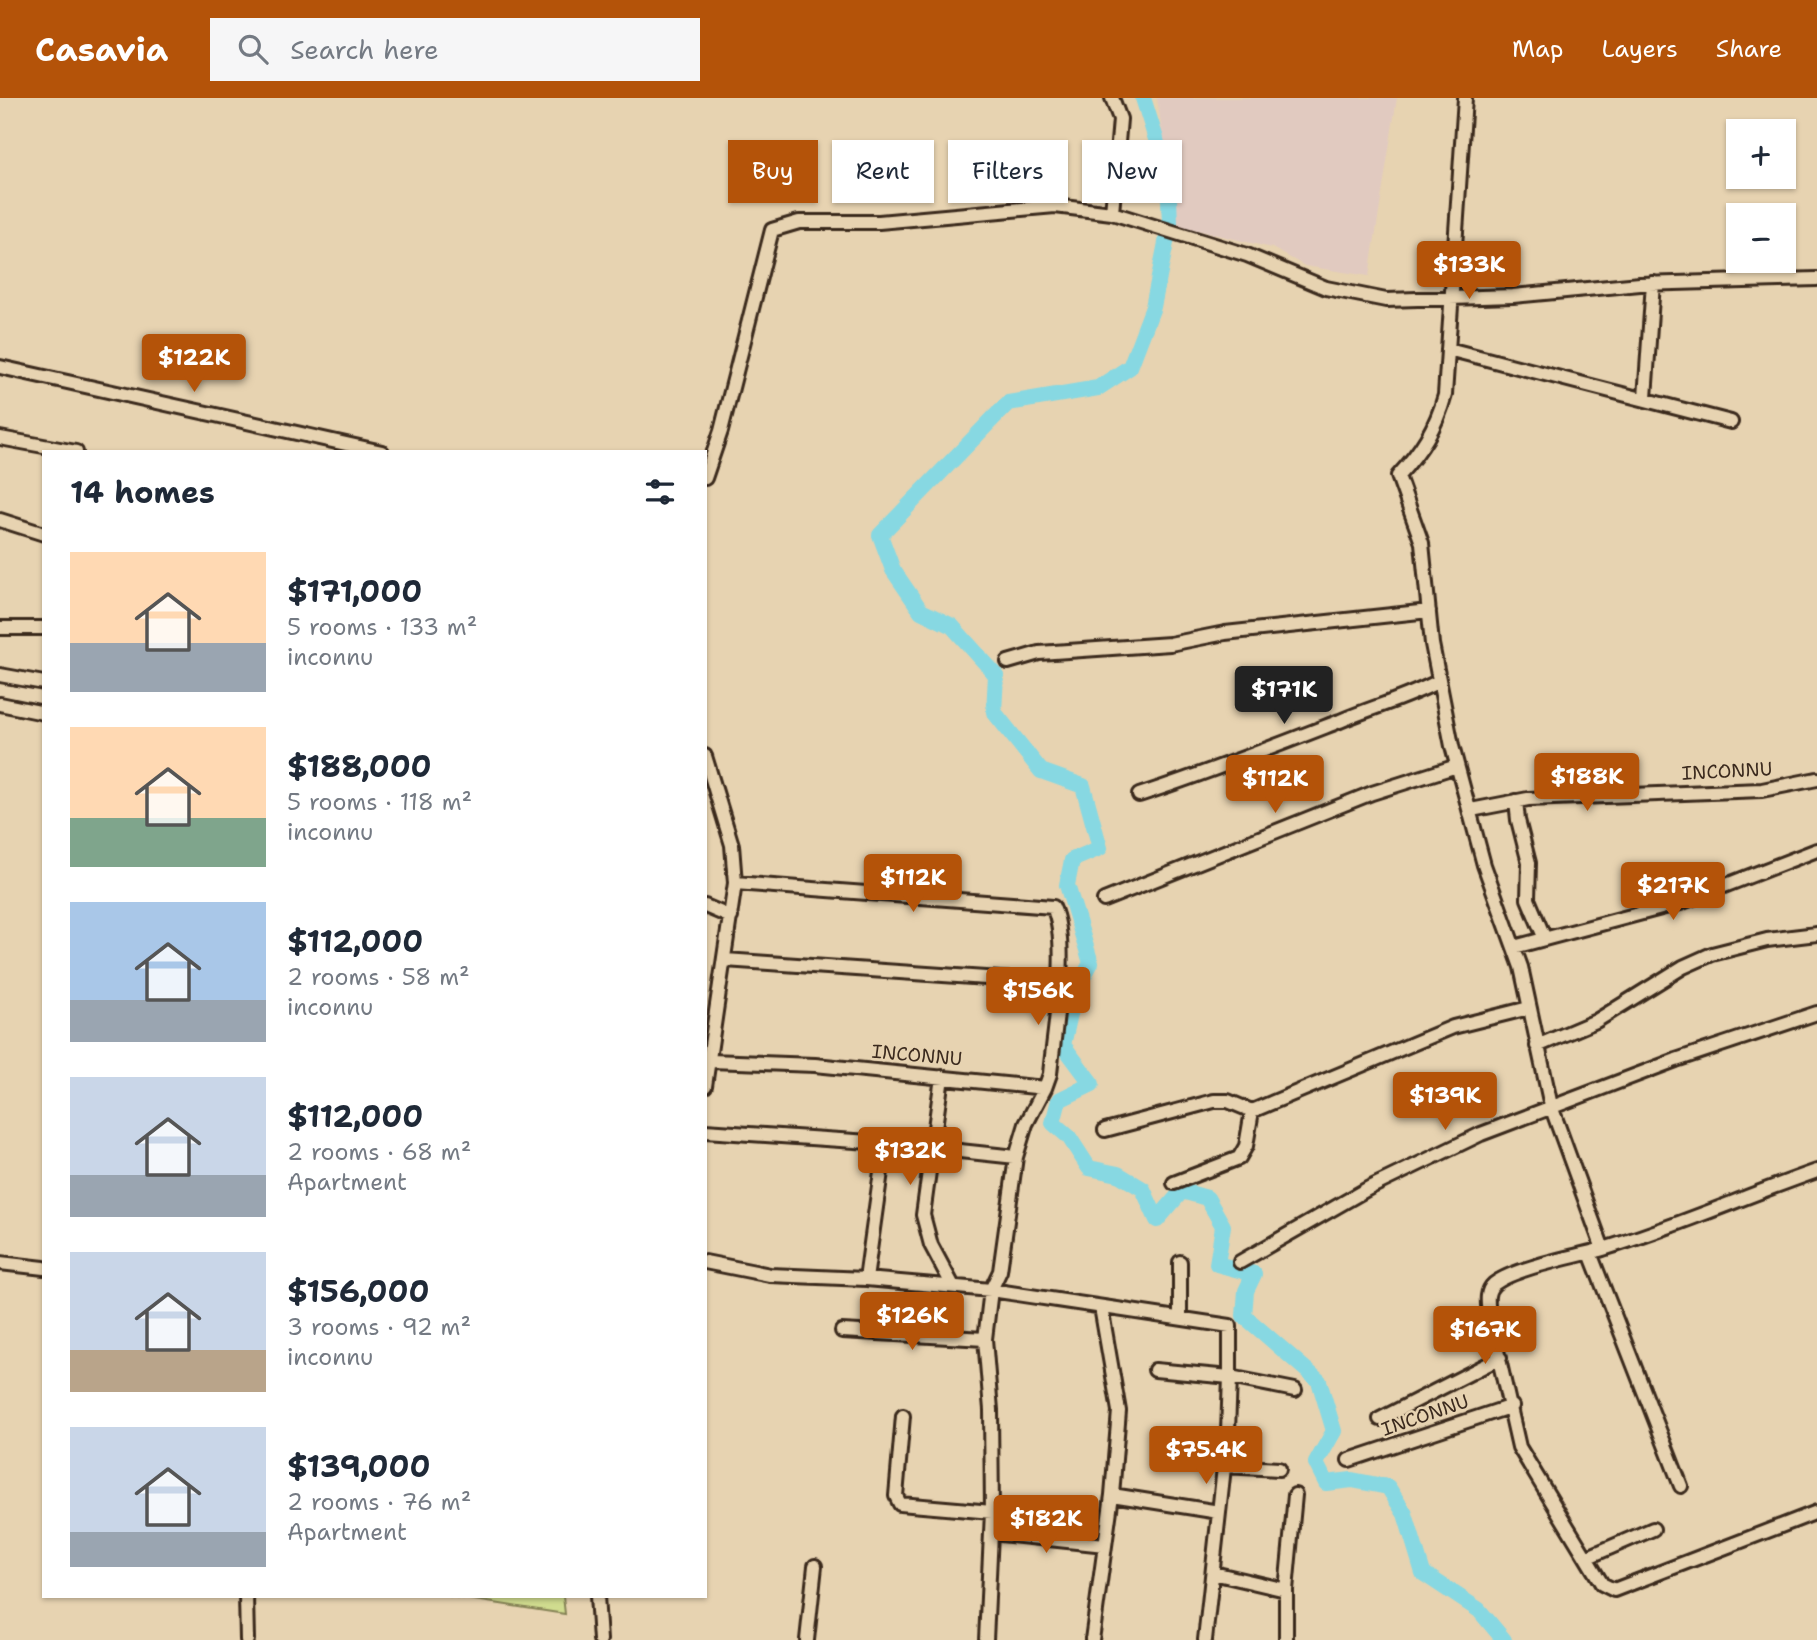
<!DOCTYPE html>
<meta charset="utf-8">
<style>
body{margin:0;font-family:"Shantell Sans",sans-serif;background:#f6f6f7;color:#1f2937;height:100vh;display:flex;flex-direction:column;font-size:26px;white-space:nowrap}
*{box-sizing:border-box;margin:0}
p{font-size:23px;color:#747a83}
.icon{flex:none;width:38px;height:38px;fill:none;stroke:currentColor;stroke-width:2;stroke-linecap:round;stroke-linejoin:round}
.map{position:relative;flex:1;overflow:hidden}
.details{position:absolute;left:42px;top:352px;width:665px;height:1148px;display:flex;flex-direction:column;background:#fff;border-radius:0px;box-shadow:0 2px 5px #0004}
.details>*{flex:none}
.guide{position:absolute;left:728px;top:42px;width:665px;height:63px;display:flex;gap:14px}
.controls{position:absolute;left:1726px;top:21px;display:grid;gap:14px}
.controls a{display:grid;place-items:center;width:70px;height:70px;border-radius:0px;background:#fff;box-shadow:0 2px 5px #0004;font-size:35px}
.price{position:absolute;translate:-50% -60px;padding:0 16px;border-radius:7px;background:#b45309;color:#fff;font-size:23px;line-height:46px;filter:drop-shadow(0 2px 4px #0008)}
.price::after{content:'';position:absolute;left:50%;top:42px;width:21px;height:16px;margin-left:-10px;background:inherit;clip-path:polygon(0 0,100% 0,50% 100%)}
.price.current{background:#222;color:#fff}
ul{padding:0;list-style:none}
li{display:flex;align-items:center;gap:21px;height:175px;padding:0 28px}
li span{display:grid;place-items:center;flex:none;width:196px;height:140px;border-radius:0px;color:#555}
li>.icon{margin-inline-start:auto}
span .icon{width:84px;height:84px;fill:#fffc;stroke-width:1}
li b{font-size:30px}
h2{display:flex;justify-content:space-between;align-items:center;height:84px;padding:0 28px;font-size:30px}
.chip{padding:0 24px;border-radius:0px;background:#fff;box-shadow:0 2px 5px #0004;font-size:24px;line-height:63px}
.chip.current{background:#b45309;color:#fff}
header{display:flex;align-items:center;gap:42px;box-sizing:border-box;height:98px;padding:0 35px;background:#b45309;color:#fff}
header strong{font-size:33px}
nav{display:flex;gap:38px;margin-inline-start:auto;font-size:24px}
.search{width:490px;height:63px;background:#f6f6f7;display:flex;align-items:center;gap:18px;box-sizing:border-box;padding:0 24px;border-radius:0px;color:#747a83;font-size:26px}
.map>svg:first-child{display:block}
.built{fill:#e1cac0}
.green{fill:#d0dc8f;stroke:#868356;stroke-width:2}
.lines{fill:none;stroke-linecap:round;stroke-linejoin:round}
.river{stroke:#87d8e2;stroke-width:16}
.minor-casing{stroke:#3b2a1e;stroke-width:18}
.minor{stroke:#e7d3b1;stroke-width:12}
.labels{text-anchor:middle;dominant-baseline:central;stroke-width:5;stroke-linejoin:round;paint-order:stroke}
.street-label{font-size:19px;fill:#3b2a1e;stroke:#e7d3b1}
</style>
<header>
<strong>Casavia</strong>
<div class="search"><svg class="icon" aria-label="search" viewBox="0 0 24 24"><circle cx="10" cy="10" r="6"/><path d="M15 15l6 6"/></svg>Search here</div>
<nav><a>Map</a><a>Layers</a><a>Share</a></nav>
</header>
<div class="map">
<svg width="1817" height="1542" viewBox="0 0 1817 1542">
<rect width="100%" height="100%" fill="#e7d3b1"/>
<filter id="ink" filterUnits="userSpaceOnUse"><feTurbulence type="fractalNoise" baseFrequency=".0143" numOctaves="2"/><feDisplacementMap in="SourceGraphic" scale="14" xChannelSelector="R" yChannelSelector="G"/><feConvolveMatrix kernelMatrix="1 2 1 2 8 2 1 2 1" color-interpolation-filters="sRGB"/></filter>
<g filter="url(#ink)">
<path class="built" d="M1157 0H1397L1369 178 1305 168 1272 150 1176 127Z"/>
<path class="green" d="M449 1498H563L565 1516Z"/>
<g class="lines">
<path class="river" d="M1143 0 1156 41 1169 102 1170 125 1153 209 1130 269 1098 290 1008 305 880 437 893 472 921 513 952 528 996 577 994 614 1041 673 1083 688 1100 750 1072 762 1067 787 1091 865 1075 894 1063 947 1092 986 1059 1002 1053 1025 1069 1039 1089 1070 1118 1076 1143 1091 1157 1122 1182 1093 1207 1100 1223 1128 1217 1166 1254 1176 1246 1193 1244 1218 1319 1283 1334 1333 1316 1365 1326 1385 1352 1382 1388 1389 1405 1416 1423 1475 1479 1512 1504 1542"/>
<g class="minor-casing">
<path id="minor" d="M1465 0 1445 297C1436 330 1421 353 1398 378L1422 445 1432 546 1452 648 1484 767 1521 869 1551 1008 1603 1151C1676 1129 1745 1098 1817 1073
M1112 115 1120 21 1112 0
M1448 251 1731 324
M0 269 382 354
M1645 300 1653 185
M0 340 76 354
M705 380 721 333 772 132 799 124H879L1055 108 1112 115 1247 157 1326 190 1386 202 1513 198 1640 186 1817 181
M0 422 44 436
M0 530H44
M1008 564 1039 555 1170 546 1225 535 1429 513
M0 577 44 585
M0 606 44 615
M705 658 732 747 735 785 705 988
M1139 697C1207 675 1273 649 1340 623 1373 609 1407 600 1439 583
M1516 703 1518 722 1529 765 1528 801 1545 841
M1471 712 1528 701 1762 692 1817 681
M735 785 1053 809C1070 846 1054 933 1050 976L1045 990
M1104 802 1372 695 1457 668
M705 808 731 819
M1514 849 1680 805 1817 752
M725 862 1059 885
M1537 948 1596 923 1683 869 1712 856 1767 842 1817 836
M710 963 815 967 1045 990 1026 1026 1016 1059 1000 1173 991 1192 985 1241 991 1312 992 1414 986 1542
M942 979 923 1117 931 1147 953 1188
M1105 1032 1214 1003H1228L1252 1013 1453 929 1529 910
M705 1033 885 1045 866 1181
M885 1045 1016 1059
M1174 1085 1239 1060 1246 1048 1252 1013
M1603 1151C1577 1158 1514 1170 1494 1186 1485 1194 1488 1206 1489 1217L1519 1349 1602 1486 1614 1492 1817 1414
M1590 1155 1681 1388
M705 1164 770 1177 866 1181 991 1192 1230 1228V1279L1295 1292
M1180 1164V1219
M1240 1164 1369 1090 1481 1036 1676 962 1817 915
M0 1165 44 1170
M1101 1209 1119 1313 1112 1397
M842 1233 985 1241
M1155 1272 1230 1279 1228 1333 1205 1542
M903 1318 896 1398 900 1406 992 1414
M1380 1321 1500 1260
M1349 1362 1512 1308
M1224 1368 1279 1371
M991 1435 1105 1447
M1588 1459 1653 1431
M1213 1475 1286 1492V1542
M1286 1492 1295 1397
M246 1498 247 1542
M597 1498 600 1542
M807 1542 815 1468
M1092 1542 1112 1397 1219 1414"/>
</g>
<use href="#minor" class="minor"/>
</g>
</g>
<g class="labels">
<g class="street-label">
<text transform="translate(1727 673) rotate(-3)">INCONNU</text>
<text transform="translate(917 957) rotate(5)">INCONNU</text>
<text transform="translate(1425 1317) rotate(-19)">INCONNU</text>
</g>
</g>
</svg>
<div class="controls">
<a>+</a>
<a>−</a>
</div>
<b class="price" style="left:1469px;top:203px">$133K</b>
<b class="price" style="left:194px;top:296px">$122K</b>
<b class="price current" style="left:1284px;top:628px">$171K</b>
<b class="price" style="left:1587px;top:715px">$188K</b>
<b class="price" style="left:1275px;top:717px">$112K</b>
<b class="price" style="left:913px;top:816px">$112K</b>
<b class="price" style="left:1673px;top:824px">$217K</b>
<b class="price" style="left:1038px;top:929px">$156K</b>
<b class="price" style="left:1445px;top:1034px">$139K</b>
<b class="price" style="left:910px;top:1089px">$132K</b>
<b class="price" style="left:912px;top:1254px">$126K</b>
<b class="price" style="left:1485px;top:1268px">$167K</b>
<b class="price" style="left:1206px;top:1388px">$75.4K</b>
<b class="price" style="left:1046px;top:1457px">$182K</b>
<div class="guide">
<a class="chip current">Buy</a>
<a class="chip">Rent</a>
<a class="chip">Filters</a>
<a class="chip">New</a>
</div>
<section class="details">
<h2>14 homes<svg class="icon" aria-label="filters" viewBox="0 0 24 24"><path d="M4 7h16M4 17h16"/><circle cx="9" cy="7" r="2"/><circle cx="15" cy="17" r="2"/></svg></h2>
<ul>
<li><span style="background:linear-gradient(#ffd9b3 65%,#9aa5b1 0)"><svg class="icon" aria-label="home" viewBox="0 0 24 24"><path d="M3 11l9-7 9 7M6 9v11h12V9"/></svg></span><div><b>$171,000</b><p>5 rooms · 133 m²</p><p>inconnu</p></div></li>
<li><span style="background:linear-gradient(#ffd9b3 65%,#7fa58c 0)"><svg class="icon" aria-label="home" viewBox="0 0 24 24"><path d="M3 11l9-7 9 7M6 9v11h12V9"/></svg></span><div><b>$188,000</b><p>5 rooms · 118 m²</p><p>inconnu</p></div></li>
<li><span style="background:linear-gradient(#a9c7e8 70%,#9aa5b1 0)"><svg class="icon" aria-label="home" viewBox="0 0 24 24"><path d="M3 11l9-7 9 7M6 9v11h12V9"/></svg></span><div><b>$112,000</b><p>2 rooms · 58 m²</p><p>inconnu</p></div></li>
<li><span style="background:linear-gradient(#c9d6e8 70%,#9aa5b1 0)"><svg class="icon" aria-label="home" viewBox="0 0 24 24"><path d="M3 11l9-7 9 7M6 9v11h12V9"/></svg></span><div><b>$112,000</b><p>2 rooms · 68 m²</p><p>Apartment</p></div></li>
<li><span style="background:linear-gradient(#c9d6e8 70%,#b9a48a 0)"><svg class="icon" aria-label="home" viewBox="0 0 24 24"><path d="M3 11l9-7 9 7M6 9v11h12V9"/></svg></span><div><b>$156,000</b><p>3 rooms · 92 m²</p><p>inconnu</p></div></li>
<li><span style="background:linear-gradient(#c9d6e8 75%,#9aa5b1 0)"><svg class="icon" aria-label="home" viewBox="0 0 24 24"><path d="M3 11l9-7 9 7M6 9v11h12V9"/></svg></span><div><b>$139,000</b><p>2 rooms · 76 m²</p><p>Apartment</p></div></li>
</ul>
</section>
</div>
